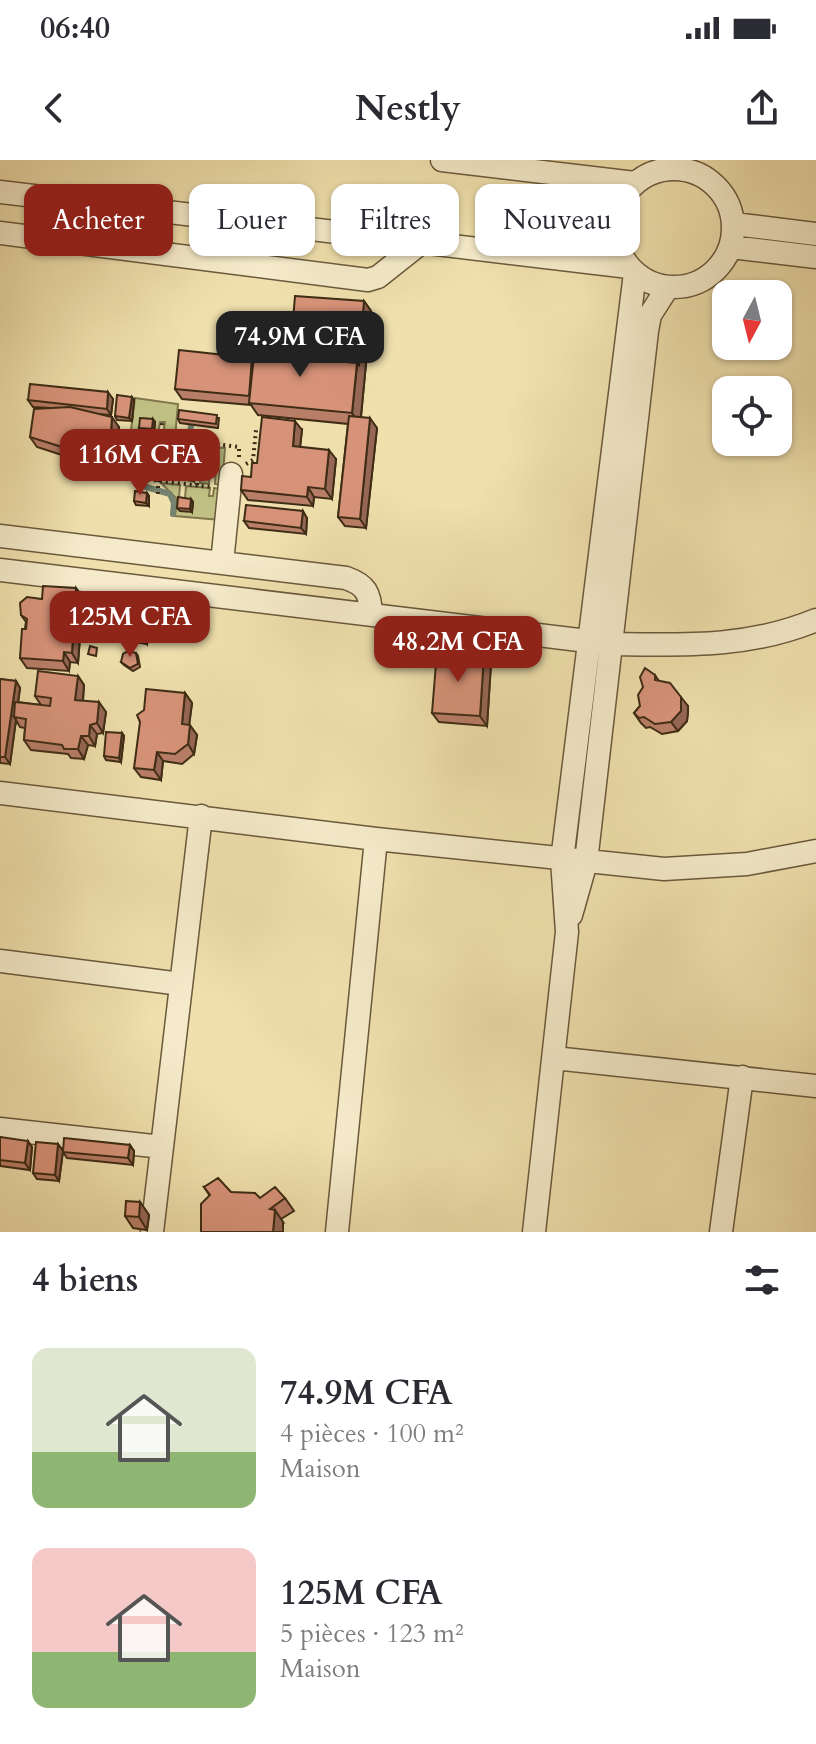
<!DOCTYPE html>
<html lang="fr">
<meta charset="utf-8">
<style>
body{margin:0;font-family:Cardo,serif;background:#f2f2f3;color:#2b2b33;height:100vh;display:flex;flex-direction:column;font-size:30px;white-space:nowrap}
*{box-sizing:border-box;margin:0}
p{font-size:26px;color:#7c7c81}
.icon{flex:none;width:44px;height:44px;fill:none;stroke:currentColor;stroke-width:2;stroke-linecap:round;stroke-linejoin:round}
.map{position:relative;height:1072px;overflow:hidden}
.panel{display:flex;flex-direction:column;background:#fff;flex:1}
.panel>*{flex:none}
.banner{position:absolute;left:24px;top:24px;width:768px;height:72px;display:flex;gap:16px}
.needle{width:52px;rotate:187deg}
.tools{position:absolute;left:712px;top:120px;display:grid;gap:16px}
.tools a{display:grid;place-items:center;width:80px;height:80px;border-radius:16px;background:#fff;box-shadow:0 2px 6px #0004;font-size:40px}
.price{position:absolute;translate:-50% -68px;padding:0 18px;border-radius:16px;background:#8f2418;color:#fff;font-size:26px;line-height:52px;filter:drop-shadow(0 2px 4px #0008)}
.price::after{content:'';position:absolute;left:50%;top:48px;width:24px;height:18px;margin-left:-12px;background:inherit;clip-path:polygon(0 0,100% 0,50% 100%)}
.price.on{background:#222;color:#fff}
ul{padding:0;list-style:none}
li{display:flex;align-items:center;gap:24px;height:200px;padding:0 32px}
li span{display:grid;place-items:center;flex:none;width:224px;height:160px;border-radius:16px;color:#555}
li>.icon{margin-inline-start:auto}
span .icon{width:96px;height:96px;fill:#fffc;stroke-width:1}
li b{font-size:34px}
h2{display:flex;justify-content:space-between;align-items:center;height:96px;padding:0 32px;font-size:34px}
.chip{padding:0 28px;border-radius:16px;background:#fff;box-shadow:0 2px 6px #0004;font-size:28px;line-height:72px}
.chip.on{background:#8f2418;color:#fff}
.status{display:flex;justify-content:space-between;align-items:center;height:56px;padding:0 40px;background:#fff;direction:ltr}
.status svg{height:22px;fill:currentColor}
header{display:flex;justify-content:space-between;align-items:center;height:104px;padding:0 32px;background:#fff;font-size:36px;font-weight:700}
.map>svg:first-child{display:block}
.green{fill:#c1c084;stroke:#80764c;stroke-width:2}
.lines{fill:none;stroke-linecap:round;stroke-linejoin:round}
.stream{stroke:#75836f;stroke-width:6}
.minor-casing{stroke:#6a593b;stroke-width:25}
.path{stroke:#3e2c15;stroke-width:4;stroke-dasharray:2 4;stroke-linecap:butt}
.minor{stroke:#f5ebca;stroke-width:22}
.wall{fill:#b97e68;stroke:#3e2c15;stroke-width:2}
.shaded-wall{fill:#966755;stroke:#3e2c15;stroke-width:2}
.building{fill:#d79379;stroke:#3e2c15;stroke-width:2}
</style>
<div class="status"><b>06:40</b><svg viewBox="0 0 49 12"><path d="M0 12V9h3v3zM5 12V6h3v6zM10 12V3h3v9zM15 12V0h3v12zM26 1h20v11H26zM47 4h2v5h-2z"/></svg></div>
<header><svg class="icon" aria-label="back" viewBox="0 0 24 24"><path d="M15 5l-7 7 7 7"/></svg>Nestly<svg class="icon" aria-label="share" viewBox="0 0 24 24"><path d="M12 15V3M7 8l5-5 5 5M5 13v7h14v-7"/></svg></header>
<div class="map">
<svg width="816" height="1072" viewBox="0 0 816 1072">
<rect width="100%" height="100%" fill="#efe0ad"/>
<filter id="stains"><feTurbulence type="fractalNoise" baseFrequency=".0025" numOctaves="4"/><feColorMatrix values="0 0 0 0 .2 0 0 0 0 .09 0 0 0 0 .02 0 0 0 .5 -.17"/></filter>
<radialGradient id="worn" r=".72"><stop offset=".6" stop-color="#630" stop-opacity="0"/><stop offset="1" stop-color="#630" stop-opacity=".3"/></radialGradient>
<path class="green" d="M135 238 178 244 175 277 163 275 165 262H160L158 274 162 284 127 302Z
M202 287 225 288 222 325 215 324 216 306H210L209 324 200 323Z
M161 323 180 325 179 338H185L186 326 210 328 209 336H213L214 328 223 329 220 360 175 356 177 339Z"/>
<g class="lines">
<path class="stream" d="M173 354 174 343 170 334 136 324 131 315 135 303 141 300 187 289 191 266"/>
<g class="minor-casing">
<path id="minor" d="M442 0 635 23
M615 68a59 59 0 1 1 118 0a59 59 0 1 1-118 0Z
M0 32 629 107
M734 64 816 74
M0 73 368 120 378 117 422 82
M731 87 816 97
M0 376 346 418C366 425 370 433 371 454
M222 403 231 314
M0 410 612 484C683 485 749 488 816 460
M0 633 376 679 664 709 747 704 816 691
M571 755 586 702 647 171 650 155 668 127
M0 801 181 824
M554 898 816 926
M0 969 162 987
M152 1072 201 656
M337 1072 376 679
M534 1072 567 772 562 700 635 113
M721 1072 742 917"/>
</g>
<path class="path" d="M161 277 162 263
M246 304 253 300 256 270
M142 319 211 327
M197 325 200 282
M140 334 145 275 239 287V298
M158 334V321"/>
<use href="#minor" class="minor"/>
</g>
<path class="wall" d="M364 141 371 151 361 257 377 268 366 368 345 366 338 357 348 264 258 255 251 245 182 239 175 229 291 182Z
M113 239 111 255 97 254 119 267 116 297 87 300 79 304 68 297 37 287 30 277 49 248 33 247 28 240Z
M134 240 132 261 117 260 115 256Z
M219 258 218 268 180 263 178 259Z
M155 262 154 272 141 271 139 268Z
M302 270 300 287 336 299 332 339 314 337 313 346 248 340 241 330 251 317 257 303Z
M192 292 196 299 194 321 171 318 166 311Z
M159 308 158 318 145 316 143 313Z
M147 333 149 336V346L136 345 134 341Z
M191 339 193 342 192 352 180 351 177 348Z
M307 358 306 374 249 368 244 361Z
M76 428 83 438 78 503 70 502 69 511 27 508 20 498 26 462 21 455 42 439Z
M146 450 151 456 147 484 129 481 124 475Z
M136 493 138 496 140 507 133 511 124 505 121 502Z
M491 504 487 566 439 562 432 553Z
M655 515 659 521 688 546 687 561 678 571 662 574 650 567 646 568 641 563 634 553 640 546Z
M78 516 84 525 83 541 106 552 103 573 97 574 95 586 88 585 84 599 71 598 68 594 31 590 24 580 25 568 20 567 16 560 10 604 0 603V519L16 521 20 528 18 542 41 545 35 536Z
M185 533 192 543 189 565 197 575 194 594 182 604 163 601 161 620 141 617 134 608Z
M122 573 124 576 121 602 106 600 104 596Z
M0 977 32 987 30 1010 0 1006Z
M58 984 63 991 59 1021 37 1019 33 1013Z
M130 985 134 991 133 1005 67 998 63 992Z
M204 1027 260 1038H285L294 1051 281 1059 283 1062 210 1036Z
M140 1042 149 1055 147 1070 133 1068 125 1056Z"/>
<path class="shaded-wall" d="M364 141 371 151 360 266 352 253Z
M108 232 113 239 111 255 107 249Z
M132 237 134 240 132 261 129 258Z
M112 257 119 267 116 297 110 287Z
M370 258 377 268 366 368 360 359Z
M153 259 155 262 154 272 152 269Z
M295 261 302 270 299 296 293 286Z
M329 290 336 299 332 339 325 329Z
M192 292 196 299 194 321 190 314Z
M157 304 159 308 158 318 156 314Z
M308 327 314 337 313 346 307 337Z
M147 333 149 336V346L146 343Z
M191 339 193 342 192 352 190 349Z
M303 351 307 358 306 374 301 368Z
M76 428 83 438 78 503 72 493Z
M146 450 151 456 147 484 143 477Z
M64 492 70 502 69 511 63 501Z
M484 495 491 504 487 566 480 556Z
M78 516 84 525 82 549 75 540Z
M16 521 20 528 16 558 14 557 16 560 10 604 5 597Z
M185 533 192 543 188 574 182 564Z
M681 537 688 546V553L687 561 678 571 671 562Z
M99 542 106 552 103 573 97 563Z
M90 565 97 574 95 586 89 576Z
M190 565 197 575 194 594 188 584Z
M122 573 124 576 121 602 119 598Z
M81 576 88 585 84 599 78 589Z
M157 592 163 601 161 620 154 610Z
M28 981 32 987 30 1010 25 1003Z
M58 984 63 991 59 1021 55 1015Z
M130 985 134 991 133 1005 128 998Z
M140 1042 149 1055 147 1070 139 1057Z
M275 1050 283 1062V1072H273Z"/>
<path class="building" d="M295 136 364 141 359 205 357 203 290 197Z
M256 176 290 180 288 197 357 203 352 253 249 243Z
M179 190 252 198 249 236 175 229Z
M30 224 108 232 107 249 28 240Z
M117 235 132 237 129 258 115 256Z
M70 247 112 257 110 287 81 290 72 294 62 287 30 277 34 249Z
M179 250 217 255 216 264 178 259Z
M349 256 370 258 360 359 338 357Z
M262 257 295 261 293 286 329 290 325 329 308 327 307 337 241 330 242 316 251 317 252 303H257Z
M140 258 153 259 152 269 139 268Z
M169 290 192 292 190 314 166 311Z
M144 303 157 304 156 314 143 313Z
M135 331 147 333 146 343 134 341Z
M178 337 191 339 190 349 177 348Z
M246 345 303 351 301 368 244 361Z
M43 426 76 428 72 493 64 492 63 501 20 498 22 469H26L27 459 21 455 20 443 27 437 42 439Z
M128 447 146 450 143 477 124 475Z
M90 486 97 488 96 496 88 494Z
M128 491 136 493 138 504 130 508 121 502 123 494Z
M437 491 484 495 480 556 432 553Z
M645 508 655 515V520L670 523 681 537V551L671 562 655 564 644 557 639 558 634 553 640 546 638 535 643 527 640 517Z
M38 511 78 516 75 540 99 542 97 563 90 565 89 576H81L78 589H64L62 585 24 580 26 559 14 557 15 542 50 546 51 538 35 536Z
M0 519 16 521 5 597H0Z
M146 529 185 533 182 564 190 565 188 584 175 594 157 592 154 610 134 608 140 562 137 555 144 550Z
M106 572 122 573 119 598 104 596Z
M0 977 28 981 25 1003 0 1000Z
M64 978 130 985 128 998 63 992Z
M36 982 58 984 55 1015 33 1013Z
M218 1018 231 1032 255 1033 260 1038 275 1027 285 1038 270 1049 275 1050 273 1072H201V1044L210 1035 204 1027Z
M126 1041 140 1042 139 1057 125 1056Z"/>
<rect width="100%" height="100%" filter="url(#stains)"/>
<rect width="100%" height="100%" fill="url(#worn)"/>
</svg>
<div class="tools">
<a><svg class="needle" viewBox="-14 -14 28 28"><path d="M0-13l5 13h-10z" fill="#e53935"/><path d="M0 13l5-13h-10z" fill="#7c7c81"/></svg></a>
<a><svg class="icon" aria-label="locate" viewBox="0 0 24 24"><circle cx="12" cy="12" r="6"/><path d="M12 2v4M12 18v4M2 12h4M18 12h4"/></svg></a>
</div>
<b class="price on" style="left:300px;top:219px">74.9M CFA</b>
<b class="price" style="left:140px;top:337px">116M CFA</b>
<b class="price" style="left:130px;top:499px">125M CFA</b>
<b class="price" style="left:458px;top:524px">48.2M CFA</b>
<div class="banner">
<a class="chip on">Acheter</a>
<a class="chip">Louer</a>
<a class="chip">Filtres</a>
<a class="chip">Nouveau</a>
</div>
</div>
<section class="panel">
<h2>4 biens<svg class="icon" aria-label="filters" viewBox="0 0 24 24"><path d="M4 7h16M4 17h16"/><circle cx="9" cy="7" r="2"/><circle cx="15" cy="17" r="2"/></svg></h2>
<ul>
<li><span style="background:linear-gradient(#dfe7d0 65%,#8fb573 0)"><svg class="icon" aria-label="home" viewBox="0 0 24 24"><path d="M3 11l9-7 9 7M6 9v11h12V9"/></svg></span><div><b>74.9M CFA</b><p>4 pièces · 100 m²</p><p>Maison</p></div></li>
<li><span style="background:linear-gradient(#f6c9c9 65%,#8fb573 0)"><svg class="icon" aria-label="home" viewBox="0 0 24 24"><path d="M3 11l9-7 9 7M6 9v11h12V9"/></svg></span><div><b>125M CFA</b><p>5 pièces · 123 m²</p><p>Maison</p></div></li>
</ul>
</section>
